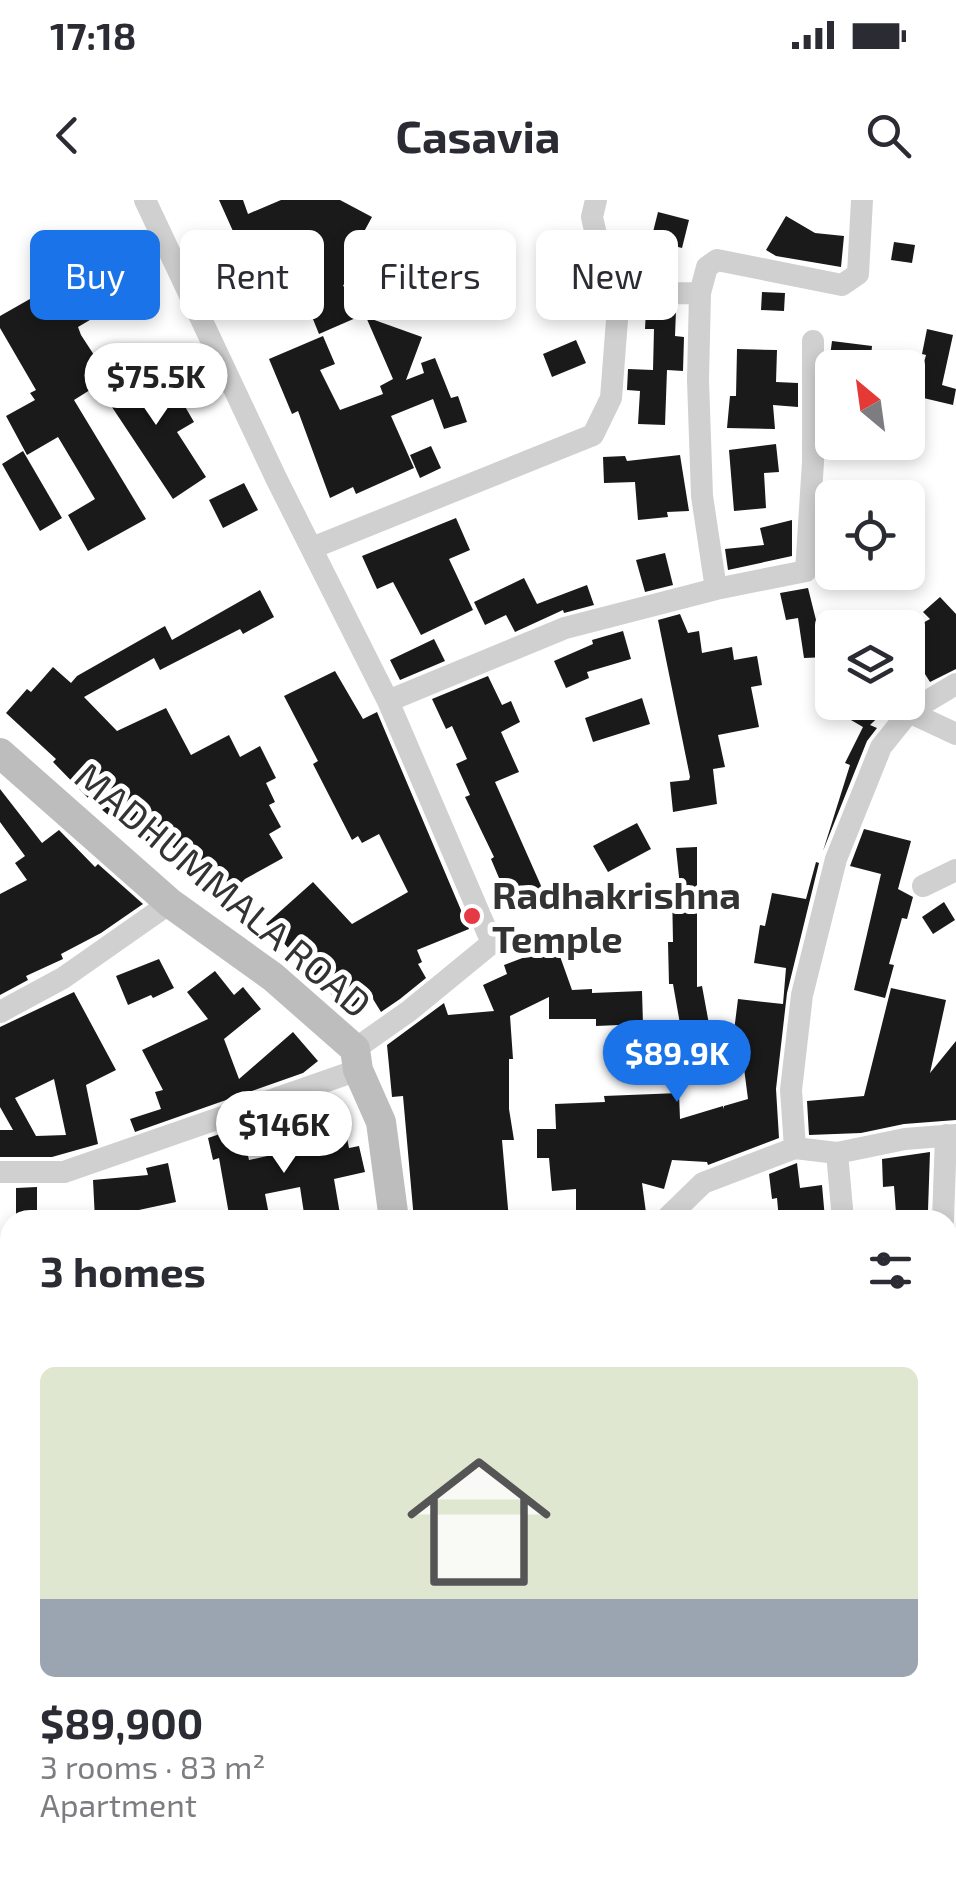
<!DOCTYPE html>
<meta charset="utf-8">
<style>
body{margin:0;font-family:"Exo 2",sans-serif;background:#f7f7f7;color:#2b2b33;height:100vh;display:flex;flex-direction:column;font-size:38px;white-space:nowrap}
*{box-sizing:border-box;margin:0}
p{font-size:32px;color:#7c7c81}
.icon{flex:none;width:55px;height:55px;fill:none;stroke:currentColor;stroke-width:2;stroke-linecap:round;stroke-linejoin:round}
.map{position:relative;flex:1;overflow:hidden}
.side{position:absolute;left:0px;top:1010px;width:958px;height:670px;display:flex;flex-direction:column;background:#fff;border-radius:30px 30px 0 0;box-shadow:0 5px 15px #0003}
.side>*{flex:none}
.guide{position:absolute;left:30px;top:30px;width:898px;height:90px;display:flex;gap:20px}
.needle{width:65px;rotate:331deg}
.tools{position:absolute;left:815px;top:150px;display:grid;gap:20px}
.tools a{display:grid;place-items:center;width:110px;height:110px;border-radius:15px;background:#fff;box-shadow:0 5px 15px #0003;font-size:50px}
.price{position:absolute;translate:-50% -85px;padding:0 22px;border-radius:35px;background:#fff;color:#222;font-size:32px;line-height:65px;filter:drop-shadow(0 2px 5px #0008)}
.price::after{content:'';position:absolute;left:50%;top:60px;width:30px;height:22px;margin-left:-15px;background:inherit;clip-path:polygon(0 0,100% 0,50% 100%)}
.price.current{background:#1a73e8;color:#fff}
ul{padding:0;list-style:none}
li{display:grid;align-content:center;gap:20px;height:530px;padding:0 40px}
li span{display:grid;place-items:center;height:310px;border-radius:15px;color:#555}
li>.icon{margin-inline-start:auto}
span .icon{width:180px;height:180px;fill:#fffc;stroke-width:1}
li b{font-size:42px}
h2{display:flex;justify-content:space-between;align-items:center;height:120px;padding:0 40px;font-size:42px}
.tag{padding:0 35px;border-radius:15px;background:#fff;box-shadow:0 5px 15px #0003;font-size:35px;line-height:90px}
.tag.current{background:#1a73e8;color:#fff}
.status{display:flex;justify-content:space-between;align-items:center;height:70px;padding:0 50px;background:#fff;direction:ltr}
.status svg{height:28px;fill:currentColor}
header{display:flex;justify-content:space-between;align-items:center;height:130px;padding:0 40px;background:#fff;font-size:45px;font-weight:700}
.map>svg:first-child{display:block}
.forest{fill:url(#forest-crowns)}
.building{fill:#1a1a1a;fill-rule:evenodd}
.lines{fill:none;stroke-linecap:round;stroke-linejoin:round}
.street{stroke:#d0d0d0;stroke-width:22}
.secondary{stroke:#bdbdbd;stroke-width:30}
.poi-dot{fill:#e63946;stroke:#fff;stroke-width:4}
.labels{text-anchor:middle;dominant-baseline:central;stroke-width:10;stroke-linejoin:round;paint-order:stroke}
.street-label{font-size:38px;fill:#333;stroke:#fff}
.poi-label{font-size:38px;font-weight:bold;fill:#333;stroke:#fff;text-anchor:start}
</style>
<div class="status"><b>17:18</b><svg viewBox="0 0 49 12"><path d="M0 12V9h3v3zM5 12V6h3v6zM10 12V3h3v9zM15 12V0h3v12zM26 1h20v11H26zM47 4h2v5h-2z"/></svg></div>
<header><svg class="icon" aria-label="back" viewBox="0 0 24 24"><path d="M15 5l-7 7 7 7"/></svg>Casavia<svg class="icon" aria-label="search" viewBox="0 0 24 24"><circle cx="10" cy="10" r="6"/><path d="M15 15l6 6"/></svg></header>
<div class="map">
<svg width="956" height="1680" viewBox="0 0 956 1680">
<defs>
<pattern id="forest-crowns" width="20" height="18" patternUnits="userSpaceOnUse" patternTransform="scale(2.5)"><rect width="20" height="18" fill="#e6ecdf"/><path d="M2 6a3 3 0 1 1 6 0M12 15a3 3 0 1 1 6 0" fill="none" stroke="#c6cbc0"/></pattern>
</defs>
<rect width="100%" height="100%" fill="#fff"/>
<path class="forest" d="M948 1290 956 1292V1411L948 1409Z"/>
<path class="building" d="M219 0H243L248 14 281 0H340L372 17 360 39 375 70 343 85 358 117 319 134 306 102 292 107 286 93 269 101 248 46 241 49Z
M658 12 689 20 682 48 651 40Z
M786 16 815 33 844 36 841 67 776 56 766 50Z
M582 42 590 71 563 82 552 55Z
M894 42 915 45 912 63 891 60Z
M65 64 95 117 78 127 81 135 109 178 74 200 146 319 88 351 68 315 95 299 58 237 27 255 6 216 35 200 30 193 36 190 0 128V116L44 91 37 80Z
M762 92 785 93 784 111 761 110Z
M646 109 676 110 675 136 684 137 683 171 667 170 665 225 638 224 640 191 627 190 628 169 653 170 654 129H645Z
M366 117 422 137 406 180 424 173 421 163 435 158 451 198 458 196 467 222 444 229 433 199 391 216 414 268 356 294 353 287 330 298 298 211 292 214 269 159 323 136 335 164 320 170 340 210 383 194 380 186 393 179Z
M927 129 953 135 942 185 956 189 953 205 915 196 926 155 922 154Z
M576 140 586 163 552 177 543 154Z
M832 141 872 146 870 168 829 164Z
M198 148 207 168 197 174 186 155Z
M737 149 777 150 776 182 798 183V207L773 205 775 229 727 228 730 196H736Z
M141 164 159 194 173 186 194 222 177 232 206 277 173 299 100 189Z
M776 244 779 272 764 273 766 308 734 311 729 250Z
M431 246 441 268 420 278 410 255Z
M23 251 62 318 40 331 2 264Z
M680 255 689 311 667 312 668 317 638 320 635 282 604 283 603 257 625 256 627 261Z
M244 283 258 310 223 328 209 300Z
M456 318 470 350 449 359 473 410 421 435 393 382 377 389 362 356Z
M792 320V356L728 370 725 349 764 345 760 328Z
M665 353 673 385 645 392 636 360Z
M524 378 537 404 587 385 594 405 564 413 563 410 515 432 506 415 485 425 474 402Z
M808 388 817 424 827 457 804 458 798 418 786 420 780 393Z
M260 390 274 417 243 434 240 429 160 470 154 458 84 497 117 531 166 508 191 555 229 535 240 557 260 546 276 578 266 583 275 602 269 605 281 627 269 634 283 658 245 679 222 702 171 645 159 655 124 617 119 624 89 599 53 562 56 559 6 513 27 489 31 492 53 467 71 483 77 476 165 426 172 440Z
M940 397 956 414V469L930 482 918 463 922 461 908 431 930 419 923 412Z
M680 414 688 433 699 431 702 453 732 447 734 460 757 456 762 485 751 487 759 527 718 535 725 567 713 569 717 604 673 612 670 582 689 580 690 577 658 420Z
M623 431 631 459 587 472 589 478 566 488 554 461 593 444 592 440Z
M434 439 445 461 400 480 390 460Z
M335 471 363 519 377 512 469 729 417 750 422 762 418 764 426 778 400 799 381 812 373 799 352 817 266 724 313 682 352 724 408 692 379 634 362 643 358 636 352 640 313 564 318 561 284 496Z
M488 476 502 505 511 501 520 522 501 532 519 572 495 582 546 697 513 711 491 659 494 657 465 597 470 595 456 564 467 559 452 526 446 529 432 499Z
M642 498 650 524 593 542 585 518Z
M853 502H894L870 525 877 528 867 541 823 651 850 565 845 563 863 527 844 516Z
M0 589 42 643 59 630 95 667 98 664 143 704 101 733 61 754 63 759 26 776 28 780 0 795V694L27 680 15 663 25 656 0 622Z
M637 623 651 649 608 672 593 646Z
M864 629 911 641 898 689 913 697 907 719 902 718 889 764 894 765 885 798 854 790 881 674 850 666Z
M697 647V787L702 786 711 835 683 841 673 784H669L668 742H673L672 689 682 706 676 648Z
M816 662 819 663 787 793 776 889 779 938 708 965 707 962 672 960 664 989 642 983 647 1020H576V989L552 991 549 958H537V929H556L555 904 605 902 604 896 679 893 680 919 723 906 724 909V906L748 899 739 830 734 831 738 799 783 804 786 768 754 763 760 725 765 726 772 693 806 699Z
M944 702 955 720 933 734 922 717Z
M551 731 572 790 592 789V793L642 791 643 824 596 826V819H549V797L510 816 513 859H509V909L514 940H502L509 1020H414L403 896 392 897 387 845 444 803 448 815 494 811 483 785 507 774 504 765 533 754 527 740Z
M159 759 174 788 153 798 151 795 128 805 116 776Z
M215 771 234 795 243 787 261 809 224 839 239 879 293 832 318 861 303 873 135 932 130 919 161 909 155 892 163 890 142 850 208 819 187 792Z
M891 788 946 800 930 873 956 841V920L904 924 861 933 809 935 807 901 864 896Z
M74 792 116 870 86 885 98 944 52 957H0V930H13L0 907V827ZM54 879 66 935 36 936 15 898Z
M241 927 249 960 347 938 349 948 359 946 365 972 334 979 341 1020H305L300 987 265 994 270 1020H230L219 958 213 960 208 938Z
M930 952 928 1010 896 1013 894 986 883 987 882 959Z
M168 963 176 1002 125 1013 126 1020H95L93 980 148 975 146 968Z
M797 963 800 988 822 985 825 1019 779 1020 777 998 772 999 769 974Z
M37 987V1020H16V988Z"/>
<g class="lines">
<path class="street" d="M145 0 276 278 388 501 492 743 409 811 355 849
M617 94 700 93
M312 348 593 235 611 198 617 120V94L602 61 592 17 596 0
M716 389 702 296 698 180 700 93 707 67 717 60 842 85 858 74 862 0
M388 501 565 428 716 389 806 371 813 262V141
M909 512 956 534
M923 686 956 670
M0 812 63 778 170 703
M795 948 791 890 802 795 836 659 881 547 909 512 956 484
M837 953 843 1020
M0 972H64L358 870
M665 1020 703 983 795 948 837 953 905 939 956 935
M943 1020 946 935
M948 1056 956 1059
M948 1434 956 1436
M0 1544 10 1543
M948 1626H956
M208 1670 209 1680
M741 1680 742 1670"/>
<path class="secondary" d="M0 553 170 703 273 777 355 849 358 870 381 922 394 1020
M453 1670 454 1680"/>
</g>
<circle class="poi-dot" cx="472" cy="716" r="10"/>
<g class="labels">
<g class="street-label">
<text transform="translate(224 689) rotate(40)">MADHUMMALA ROAD</text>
</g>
<g class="poi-label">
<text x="492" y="694">Radhakrishna<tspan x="492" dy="44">Temple</tspan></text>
</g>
</g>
</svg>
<div class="tools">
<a><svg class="needle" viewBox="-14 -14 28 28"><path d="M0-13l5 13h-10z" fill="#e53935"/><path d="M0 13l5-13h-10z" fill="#7c7c81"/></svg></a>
<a><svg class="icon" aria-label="locate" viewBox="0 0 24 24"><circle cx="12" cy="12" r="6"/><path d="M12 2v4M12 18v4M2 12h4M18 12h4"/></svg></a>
<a><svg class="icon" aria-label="layers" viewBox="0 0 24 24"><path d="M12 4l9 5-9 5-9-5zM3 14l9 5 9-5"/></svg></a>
</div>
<b class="price" style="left:156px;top:228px">$75.5K</b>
<b class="price current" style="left:677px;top:905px">$89.9K</b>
<b class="price" style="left:284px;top:976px">$146K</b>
<div class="guide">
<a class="tag current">Buy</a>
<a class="tag">Rent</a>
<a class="tag">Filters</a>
<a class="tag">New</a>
</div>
<section class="side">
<h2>3 homes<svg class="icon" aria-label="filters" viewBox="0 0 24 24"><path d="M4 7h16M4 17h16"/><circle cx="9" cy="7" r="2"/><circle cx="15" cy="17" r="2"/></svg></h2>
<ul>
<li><span style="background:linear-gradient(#dfe7d0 75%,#9aa5b1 0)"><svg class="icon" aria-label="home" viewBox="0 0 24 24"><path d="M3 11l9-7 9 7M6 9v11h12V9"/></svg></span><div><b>$89,900</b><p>3 rooms · 83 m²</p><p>Apartment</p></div></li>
</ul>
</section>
</div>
